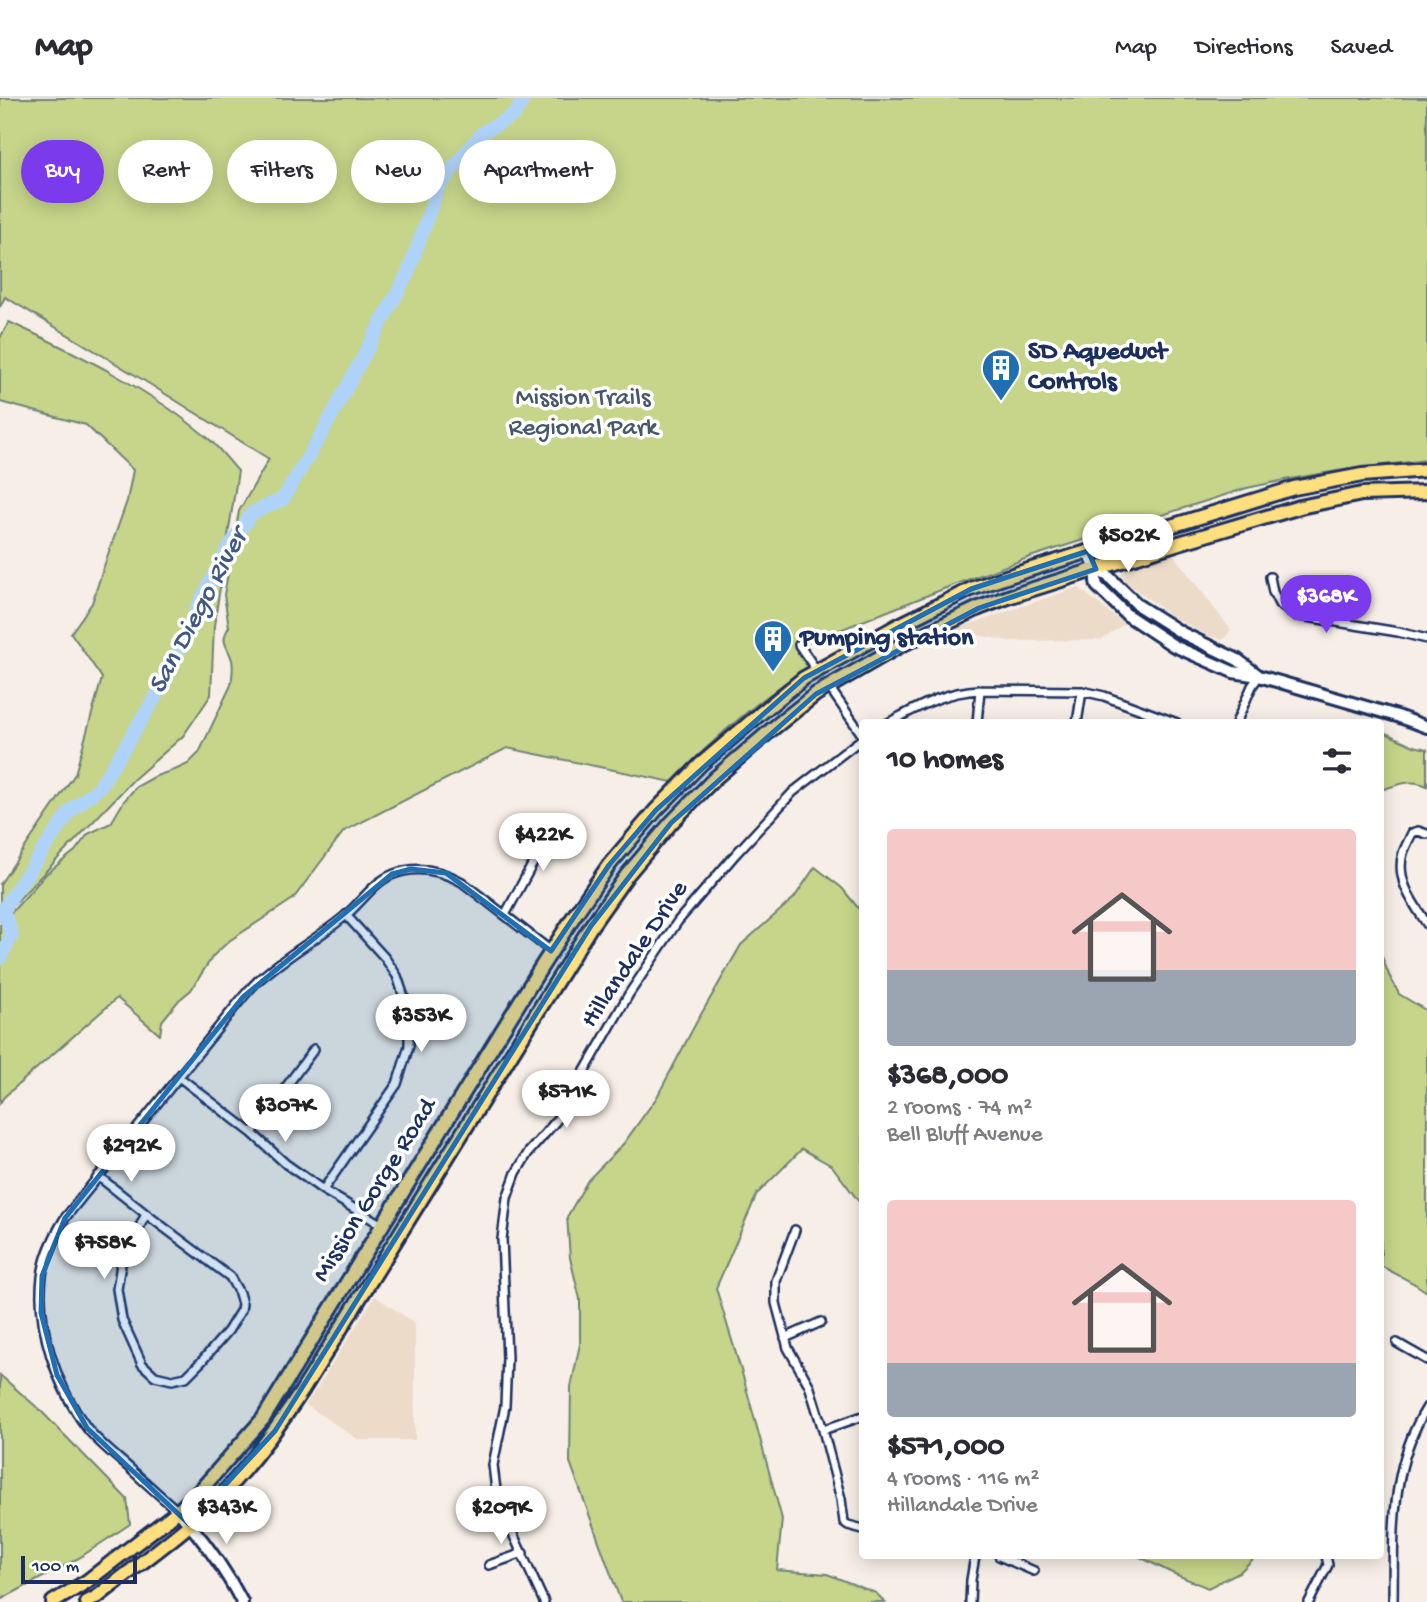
<!DOCTYPE html>
<meta charset="utf-8">
<style>
body{margin:0;font-family:"Gochi Hand",sans-serif;background:#f7f7f7;color:#2b2b33;height:100vh;display:flex;flex-direction:column;font-size:26px;white-space:nowrap}
*{box-sizing:border-box;margin:0}
p{font-size:23px;color:#7c7c81}
.icon{flex:none;width:38px;height:38px;fill:none;stroke:currentColor;stroke-width:2;stroke-linecap:round;stroke-linejoin:round}
.map{position:relative;flex:1;overflow:hidden}
.drawer{position:absolute;left:859px;top:621px;width:525px;height:840px;display:flex;flex-direction:column;background:#fff;border-radius:7px;box-shadow:0 4px 18px #0003}
.drawer>*{flex:none}
.top-card{position:absolute;left:21px;top:42px;width:665px;height:63px;display:flex;gap:14px}
.scale{position:absolute;left:21px;bottom:18px;width:116px;box-sizing:border-box;padding-left:7px;border:4px solid #1b2f5e;border-top:0;font-size:19px;line-height:24px;white-space:nowrap;color:#1b2f5e;-webkit-text-stroke:5px #fff;paint-order:stroke}
.price{position:absolute;translate:-50% -60px;padding:0 16px;border-radius:24px;background:#fff;color:#222;font-size:23px;line-height:46px;filter:drop-shadow(0 2px 4px #0008)}
.price::after{content:'';position:absolute;left:50%;top:42px;width:21px;height:16px;margin-left:-10px;background:inherit;clip-path:polygon(0 0,100% 0,50% 100%)}
.price.selected{background:#7c3aed;color:#fff}
ul{padding:0;list-style:none}
li{display:grid;align-content:center;gap:14px;height:371px;padding:0 28px}
li span{display:grid;place-items:center;height:217px;border-radius:7px;color:#555}
li>.icon{margin-inline-start:auto}
span .icon{width:126px;height:126px;fill:#fffc;stroke-width:1}
li b{font-size:30px}
h2{display:flex;justify-content:space-between;align-items:center;height:84px;padding:0 28px;font-size:30px}
.chip{padding:0 24px;border-radius:32px;background:#fff;box-shadow:0 4px 18px #0003;font-size:24px;line-height:63px}
.chip.selected{background:#7c3aed;color:#fff}
header{display:flex;align-items:center;gap:42px;box-sizing:border-box;height:98px;padding:0 35px;background:#fff;border-bottom:2px solid #e1e1e2}
header strong{font-size:33px}
nav{display:flex;gap:38px;margin-inline-start:auto;font-size:24px}
.map>svg:first-child{display:block}
.built{fill:#eddbca}
.green{fill:#c6d58a;stroke:#708274;stroke-width:2}
.lines{fill:none;stroke-linecap:round;stroke-linejoin:round}
.river{stroke:#afd3f8;stroke-width:14}
.street-casing{stroke:#1b2f5e;stroke-width:12}
.secondary-casing{stroke:#1b2f5e;stroke-width:16}
.primary-casing{stroke:#1b2f5e;stroke-width:18}
.street{stroke:#fff;stroke-width:7}
.secondary{stroke:#fff;stroke-width:10}
.primary{stroke:#ffdf80;stroke-width:12}
.marked{fill:#1f6fb2;fill-opacity:0.2;stroke:#1f6fb2;stroke-width:5;stroke-linejoin:round}
.labels{text-anchor:middle;dominant-baseline:central;stroke-width:7;stroke-linejoin:round;paint-order:stroke}
.poi-label{font-size:26px;font-weight:bold;fill:#1b2f5e;stroke:#fff;text-anchor:start}
.park-label{font-size:26px;fill:#465869;stroke:#fff}
.street-label{font-size:26px;fill:#1b2f5e;stroke:#fff}
.water-label{font-size:28px;font-style:italic;fill:#405884;stroke:#fff}
</style>
<header>
<strong>Map</strong>
<nav><a>Map</a><a>Directions</a><a>Saved</a></nav>
</header>
<div class="map">
<svg width="1427" height="1504" viewBox="0 0 1427 1504">
<rect width="100%" height="100%" fill="#f7efe7"/>
<filter id="ink" filterUnits="userSpaceOnUse"><feTurbulence type="fractalNoise" baseFrequency=".0143" numOctaves="2"/><feDisplacementMap in="SourceGraphic" scale="14" xChannelSelector="R" yChannelSelector="G"/><feConvolveMatrix kernelMatrix="1 2 1 2 8 2 1 2 1" color-interpolation-filters="sRGB"/></filter>
<g filter="url(#ink)">
<path class="built" d="M1173 456 1231 532 1223 542 1207 537 1171 518 1126 484 1121 473Z
M1078 489 1124 526 1102 542 1008 543 953 532Z
M375 1198 415 1225V1342H359L306 1307Z"/>
<path class="green" d="M0 0H1427V362L1349 371 1290 381 1247 390 1033 458 956 486 797 549 808 569C758 602 713 641 672 684L507 650 344 733 293 801 229 843 213 858 191 892 179 902 162 923 160 937 117 900 4 999 0 1005V827L46 776 75 753 88 736 111 725 124 703 136 689 156 678 177 671 188 666 199 655 231 587C232 579 234 570 232 562 228 547 219 545 229 529L224 497 239 413 269 361 140 280 5 199 0 209Z
M9 224C79 256 150 291 209 341 220 351 229 363 238 373L214 528 211 597 183 638 134 681 0 821V786L75 676 102 580 71 535 92 505 103 471 127 403 133 372 86 327 0 304V240Z
M1381 633 1414 648 1427 651V688C1411 680 1397 687 1381 692Z
M815 769 842 790 863 816V1109L832 1068 802 1051 757 1096 716 1190 744 1282 782 1421 777 1472 827 1476 876 1495 885 1504H621L570 1364 571 1289 580 1246V1201L570 1160 567 1119 588 1082 624 1045 657 999 696 925 741 847 794 800Z
M1381 856 1389 877 1399 896 1427 913V1194L1415 1186 1381 1168Z
M0 1277 40 1312 127 1401 130 1426 79 1460 0 1502Z
M1138 1458H1256L1241 1473 1208 1490 1170 1474Z"/>
<g class="lines">
<path class="river" d="M0 860 12 837 3 811 71 712 99 690 133 636 167 580 198 508 229 449 252 415 283 401 325 330 408 175 438 89 482 35 515 16 524 0"/>
<g class="street-casing">
<path id="street" d="M1270 479 1273 494 1279 506 1294 517 1398 534 1427 541
M799 547 817 573
M829 589 863 638
M888 625C920 608 943 594 980 592L1082 593 1104 598 1177 625
M977 625 980 592
M1077 625 1082 593
M1236 625 1252 588 1259 578
M1427 736 1418 733 1412 735C1409 742 1405 749 1403 755 1395 782 1414 806 1427 826
M505 817 546 741 545 725
M179 979 252 1035 286 1066 323 1092 382 1127
M252 1035 314 951
M98 1078 146 1116
M323 1092 397 986 409 948V914L397 878 385 860 346 817
M146 1116 230 1179 239 1195 242 1206 241 1212 228 1233 201 1264 186 1279 172 1282 155 1278 142 1266 122 1222 117 1191 121 1166Z
M795 1132 776 1183V1205L788 1250 809 1287 823 1332 841 1401 844 1424 848 1427 863 1431
M785 1240 821 1224
M1397 1245 1427 1262
M823 1332 863 1318
M178 1413C160 1398 143 1382 126 1367 112 1355 98 1344 87 1330 57 1290 36 1229 42 1179 44 1158 54 1138 65 1120L243 899C250 891 257 882 266 876 291 855 320 839 345 818 362 804 373 784 394 776 418 767 440 772 462 784L551 853
M999 1458 1034 1473
M489 1467 523 1455
M544 1504 497 1401 493 1367 505 1308 507 1260 502 1141 507 1100 516 1075 528 1055 556 1023 629 896 678 823 733 759 793 694 863 640
M970 1504 971 1482 975 1458
M1309 1504 1328 1467 1326 1458
M1393 1504C1394 1436 1389 1370 1427 1309"/>
</g>
<g class="secondary-casing">
<path id="secondary" d="M1088 453 1096 471V483L1097 488 1127 517 1174 548 1233 574 1259 578 1397 618 1427 629
M1096 471 1108 478 1139 508 1182 535 1238 562 1259 578
M178 1413C203 1441 225 1471 242 1504"/>
</g>
<g class="primary-casing">
<path id="primary" d="M53 1504 86 1484 178 1413 197 1396 263 1321 540 871 576 815 609 767 656 712 701 666 761 615 804 580 897 528 971 491 1009 478 1294 390 1362 377 1427 372
M87 1504 97 1499C132 1471 170 1445 203 1415 242 1379 273 1337 302 1293L591 828 627 777 671 725 715 680 771 632 816 596 903 546 979 510 1011 498 1179 445 1300 409 1362 396 1427 394"/>
</g>
<use href="#street" class="street"/>
<use href="#secondary" class="secondary"/>
<use href="#primary" class="primary"/>
</g>
</g>
<path class="marked" d="M1088 453 1096 471 979 510 816 596 671 725 591 828 275 1333 189 1426 87 1330 57 1277 41 1215 42 1178 65 1120 243 899 392 776 411 771 446 775 551 853 609 767 656 712 804 580 971 491Z"/>
<defs>
<g id="building-pin" transform="scale(2.0125)"><path d="M0 17L-7.5 6A9.5 9.5 0 1 1 7.5 6Z" fill="#1f6fb2" stroke="#fff"/><path d="M-4-6H4V6H1V3H-1V6H-4ZM-2.5-4.3h1.7v1.8h-1.7ZM.8-4.3h1.7v1.8H.8ZM-2.5-1h1.7V.8h-1.7ZM.8-1h1.7V.8H.8Z" fill="#fff"/></g>
</defs>
<g fill-rule="evenodd">
<use href="#building-pin" x="1001" y="270"/>
<use href="#building-pin" x="773" y="541"/>
</g>
<g class="labels">
<g class="poi-label">
<text x="1028" y="255">SD Aqueduct<tspan x="1028" dy="30">Controls</tspan></text>
<text x="800" y="541">Pumping station</text>
</g>
<g class="park-label">
<text x="583" y="301">Mission Trails<tspan x="583" dy="30">Regional Park</tspan></text>
</g>
<g class="street-label">
<text transform="translate(636 857) rotate(-56)">Hillandale Drive</text>
<text transform="translate(376 1093) rotate(-58)">Mission Gorge Road</text>
</g>
<g class="water-label">
<text transform="translate(199 514) rotate(-62)">San Diego River</text>
</g>
</g>
</svg>
<div class="scale">100 m</div>
<b class="price" style="left:1128px;top:476px">$502K</b>
<b class="price selected" style="left:1326px;top:537px">$368K</b>
<b class="price" style="left:543px;top:775px">$422K</b>
<b class="price" style="left:421px;top:956px">$353K</b>
<b class="price" style="left:566px;top:1032px">$571K</b>
<b class="price" style="left:285px;top:1046px">$307K</b>
<b class="price" style="left:131px;top:1086px">$292K</b>
<b class="price" style="left:104px;top:1183px">$758K</b>
<b class="price" style="left:226px;top:1448px">$343K</b>
<b class="price" style="left:501px;top:1448px">$209K</b>
<div class="top-card">
<a class="chip selected">Buy</a>
<a class="chip">Rent</a>
<a class="chip">Filters</a>
<a class="chip">New</a>
<a class="chip">Apartment</a>
</div>
<section class="drawer">
<h2>10 homes<svg class="icon" aria-label="filters" viewBox="0 0 24 24"><path d="M4 7h16M4 17h16"/><circle cx="9" cy="7" r="2"/><circle cx="15" cy="17" r="2"/></svg></h2>
<ul>
<li><span style="background:linear-gradient(#f6c9c9 65%,#9aa5b1 0)"><svg class="icon" aria-label="home" viewBox="0 0 24 24"><path d="M3 11l9-7 9 7M6 9v11h12V9"/></svg></span><div><b>$368,000</b><p>2 rooms · 74 m²</p><p>Bell Bluff Avenue</p></div></li>
<li><span style="background:linear-gradient(#f6c9c9 75%,#9aa5b1 0)"><svg class="icon" aria-label="home" viewBox="0 0 24 24"><path d="M3 11l9-7 9 7M6 9v11h12V9"/></svg></span><div><b>$571,000</b><p>4 rooms · 116 m²</p><p>Hillandale Drive</p></div></li>
</ul>
</section>
</div>
